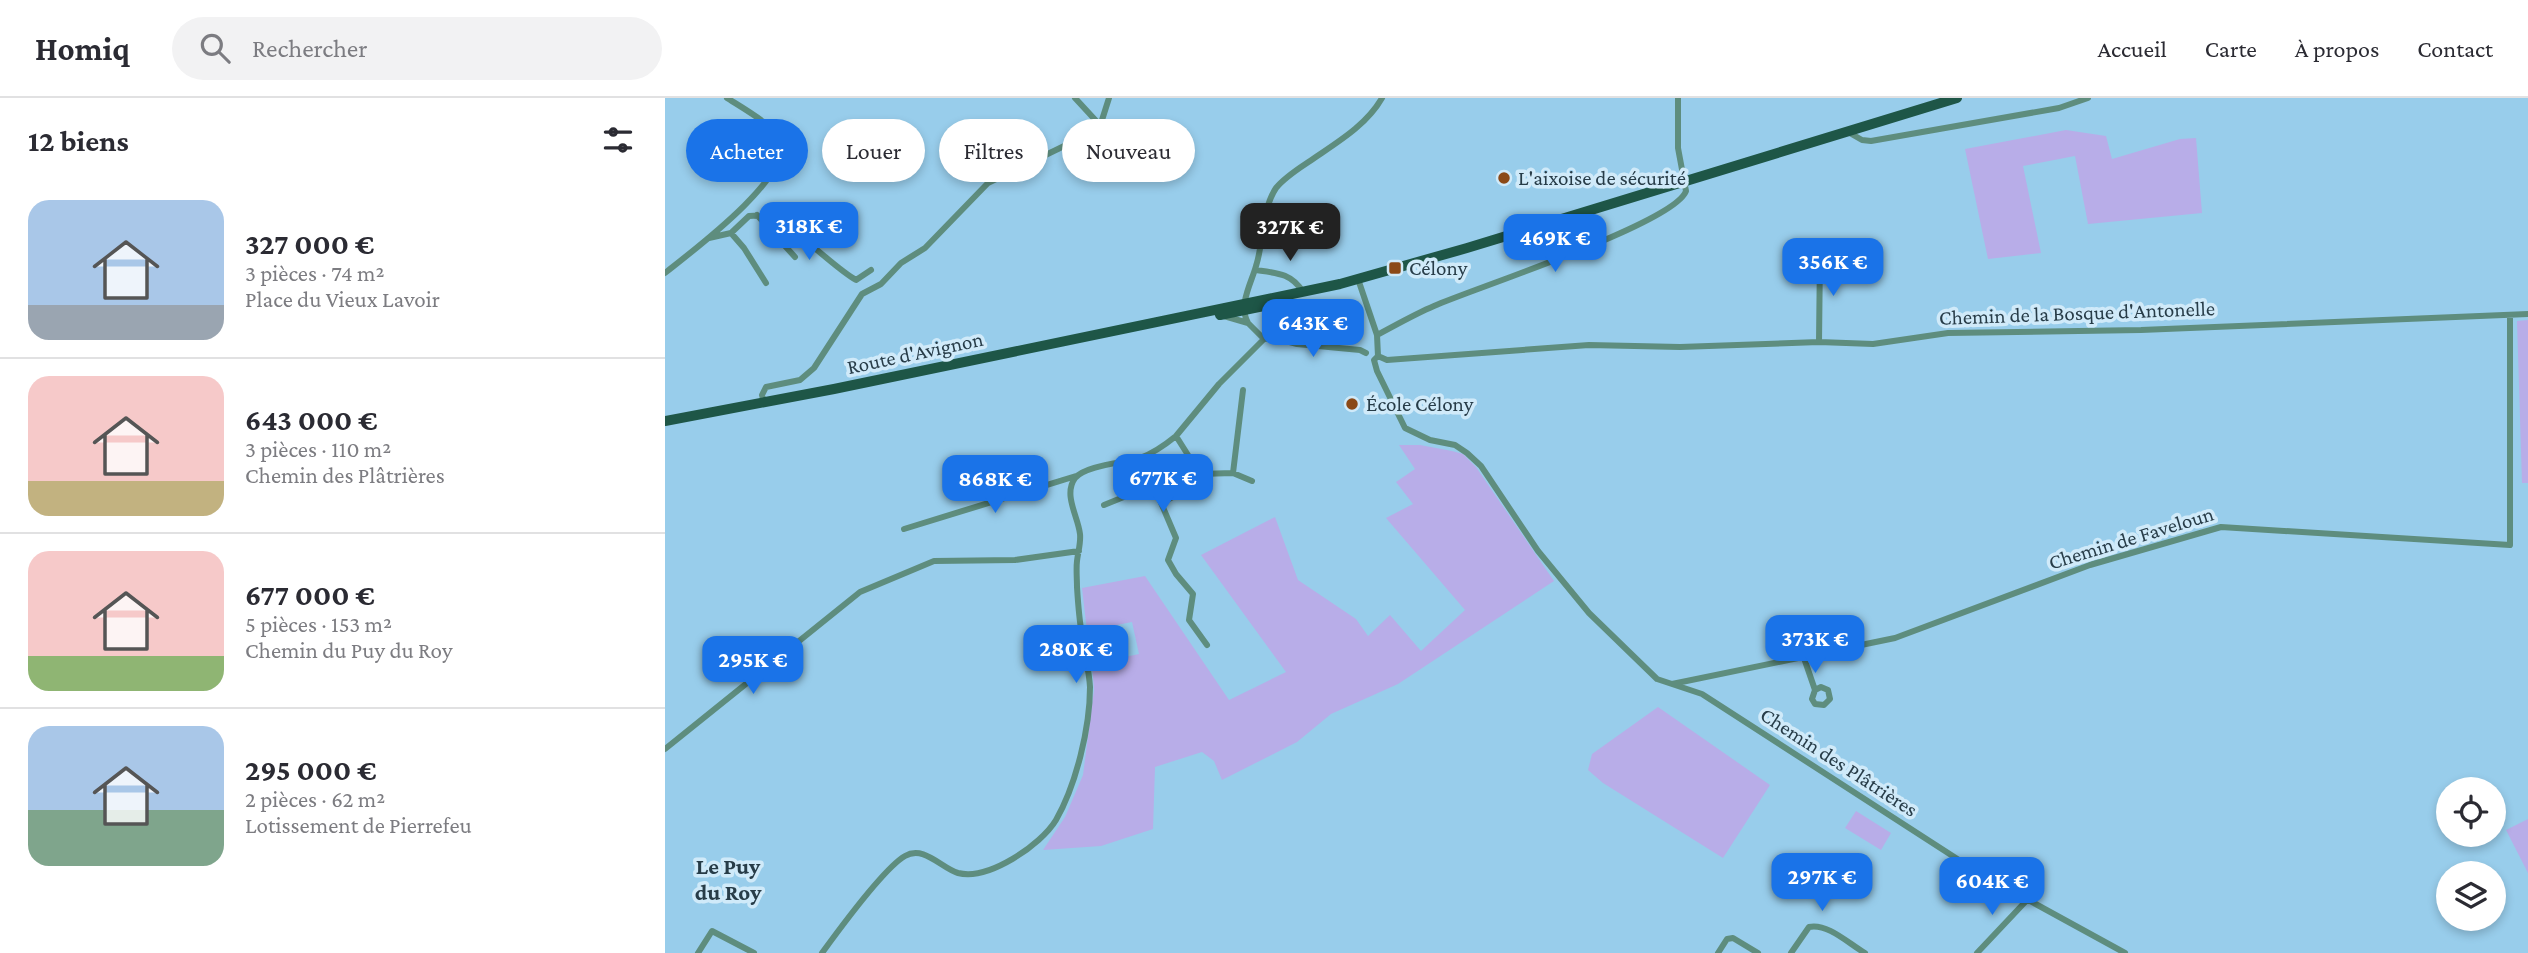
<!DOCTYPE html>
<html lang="fr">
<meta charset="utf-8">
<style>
body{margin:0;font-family:"Crimson Pro",serif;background:#f2f2f3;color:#2b2b33;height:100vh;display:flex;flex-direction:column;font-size:26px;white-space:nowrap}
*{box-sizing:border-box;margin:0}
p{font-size:23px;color:#7c7c81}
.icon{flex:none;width:38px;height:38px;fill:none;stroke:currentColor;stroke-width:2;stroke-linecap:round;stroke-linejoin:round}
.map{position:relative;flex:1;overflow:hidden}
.sheet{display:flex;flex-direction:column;background:#fff;width:665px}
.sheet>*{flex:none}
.guide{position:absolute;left:21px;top:21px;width:665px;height:63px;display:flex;gap:14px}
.fabs{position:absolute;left:1771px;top:679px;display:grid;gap:14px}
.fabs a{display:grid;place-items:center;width:70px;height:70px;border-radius:50%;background:#fff;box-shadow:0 4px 10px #0003;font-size:35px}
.price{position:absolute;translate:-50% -60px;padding:0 16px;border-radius:14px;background:#1a73e8;color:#fff;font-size:23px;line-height:46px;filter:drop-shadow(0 2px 4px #0008)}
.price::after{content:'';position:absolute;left:50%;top:42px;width:21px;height:16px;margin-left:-10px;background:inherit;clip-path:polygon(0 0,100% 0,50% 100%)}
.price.on{background:#222;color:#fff}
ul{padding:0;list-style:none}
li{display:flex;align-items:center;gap:21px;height:175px;padding:0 28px}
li+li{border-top:2px solid #e1e1e2}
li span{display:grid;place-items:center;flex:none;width:196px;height:140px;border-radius:21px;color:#555}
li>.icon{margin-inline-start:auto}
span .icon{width:84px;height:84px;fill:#fffc;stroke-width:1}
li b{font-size:30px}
h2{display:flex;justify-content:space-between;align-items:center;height:84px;padding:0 28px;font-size:30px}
.chip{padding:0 24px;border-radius:32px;background:#fff;box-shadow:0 4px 10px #0003;font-size:24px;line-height:63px}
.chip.on{background:#1a73e8;color:#fff}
header{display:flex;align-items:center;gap:42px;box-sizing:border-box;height:98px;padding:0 35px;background:#fff;border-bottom:2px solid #e1e1e2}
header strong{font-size:33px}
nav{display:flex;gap:38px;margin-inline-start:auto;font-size:24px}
.search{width:490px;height:63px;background:#f2f2f3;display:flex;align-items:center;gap:18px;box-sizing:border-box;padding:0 24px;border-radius:38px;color:#7c7c81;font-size:26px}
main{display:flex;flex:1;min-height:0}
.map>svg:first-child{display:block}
.green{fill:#b8ade8}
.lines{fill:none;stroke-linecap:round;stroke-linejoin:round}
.minor{stroke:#5e8d7e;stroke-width:6}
.primary{stroke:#1e5647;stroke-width:10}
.poi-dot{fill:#8b4917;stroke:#d0eaf9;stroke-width:2.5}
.labels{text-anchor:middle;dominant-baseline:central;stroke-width:7;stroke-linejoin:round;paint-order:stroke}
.poi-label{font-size:21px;fill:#273c48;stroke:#d0eaf9;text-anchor:start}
.street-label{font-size:21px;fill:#273c48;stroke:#d0eaf9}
.neighbourhood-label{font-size:23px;font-weight:bold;fill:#273c48;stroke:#d0eaf9}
</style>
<header>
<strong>Homiq</strong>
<div class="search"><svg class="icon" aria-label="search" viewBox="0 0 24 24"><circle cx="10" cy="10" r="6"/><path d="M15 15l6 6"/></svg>Rechercher</div>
<nav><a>Accueil</a><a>Carte</a><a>À propos</a><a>Contact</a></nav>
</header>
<main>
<section class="sheet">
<h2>12 biens<svg class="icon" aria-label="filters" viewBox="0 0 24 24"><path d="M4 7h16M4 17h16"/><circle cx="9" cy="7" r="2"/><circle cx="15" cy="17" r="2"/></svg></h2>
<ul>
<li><span style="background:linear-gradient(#a9c7e8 75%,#9aa5b1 0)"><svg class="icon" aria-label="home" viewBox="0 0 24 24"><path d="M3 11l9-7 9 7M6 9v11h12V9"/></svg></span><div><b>327 000 €</b><p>3 pièces · 74 m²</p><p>Place du Vieux Lavoir</p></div></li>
<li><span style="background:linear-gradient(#f6c9c9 75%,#c2b280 0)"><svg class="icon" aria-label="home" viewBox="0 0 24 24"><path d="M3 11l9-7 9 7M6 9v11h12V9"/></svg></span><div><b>643 000 €</b><p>3 pièces · 110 m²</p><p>Chemin des Plâtrières</p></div></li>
<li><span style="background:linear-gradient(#f6c9c9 75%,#8fb573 0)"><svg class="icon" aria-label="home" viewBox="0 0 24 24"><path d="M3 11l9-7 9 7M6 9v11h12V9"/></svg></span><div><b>677 000 €</b><p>5 pièces · 153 m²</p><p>Chemin du Puy du Roy</p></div></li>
<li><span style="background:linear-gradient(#a9c7e8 60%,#7fa58c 0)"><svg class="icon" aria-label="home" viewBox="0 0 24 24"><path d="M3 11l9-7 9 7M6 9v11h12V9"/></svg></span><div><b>295 000 €</b><p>2 pièces · 62 m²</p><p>Lotissement de Pierrefeu</p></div></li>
</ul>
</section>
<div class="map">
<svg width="1863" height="855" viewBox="0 0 1863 855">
<rect width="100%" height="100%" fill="#98cdeb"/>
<path class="green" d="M1401 32 1441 38 1447 61 1515 41 1531 40 1537 115 1423 126 1410 58 1358 68 1376 155 1323 161 1300 51Z
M1863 222V385H1857L1852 223Z
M734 347H755L787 353 798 356 811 369 889 483 733 586 666 616 632 644 557 682 549 663 537 654 490 669 488 731 436 748 378 752 400 719 418 677 429 592 427 566 474 556 467 524 422 533 417 490 480 478 564 602 621 574 536 457 610 419 633 482 691 521 703 538 725 517 756 553 800 512 721 420 748 406 731 384 750 371Z
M993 609 1105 687 1058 760 938 685 923 672 927 656Z
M1191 713 1226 735 1216 752 1180 730Z
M1863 721V775L1841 732Z"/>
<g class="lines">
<path class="minor" d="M410 0 434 26
M1183 34 1197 42 1206 43 1394 10 1423 0
M92 117 130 159
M66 135 84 118C119 113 161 165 191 182L206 172
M44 140 66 135 79 150 101 185
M590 172C612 175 626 175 638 194
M0 175C26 154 126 80 116 44 112 29 76 9 62 0
M693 181 712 237 713 258 709 262 712 273 740 330 765 342 790 347 802 355 816 368 873 453 924 515 992 581 1037 596 1314 775 1460 855
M559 218 583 225 599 241
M583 225C573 207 586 186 591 168 599 144 596 113 611 90 620 79 633 71 645 63 671 45 701 28 717 0
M712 237C731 227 750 216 769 208 810 190 1010 125 1021 93L1013 50V0
M599 241 610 240 632 246 695 252 701 255
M1154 244 1155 156
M713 258 722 262 924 247 1015 249 1154 244 1208 246 1283 235 1476 232 1863 216
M99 305 97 297 101 289 135 282 149 270 197 196 216 186 236 165 260 150 323 85 428 34 437 22 444 0
M511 338 535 376 568 375 587 383
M568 375 578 292
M494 400 511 440 503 462 511 476 528 496 524 522 542 547
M439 407 476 392 500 403 517 394 535 376
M239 431 411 378
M1139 560 1150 592
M1007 586 1230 540 1425 467 1556 429 1845 447V217
M1156 589 1163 592 1165 601 1159 607 1150 606 1147 601 1150 592Z
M0 651 195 494 269 463 350 462 414 453
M33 855 47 833 89 855
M157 855C173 833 219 770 240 758 259 747 276 770 293 775 323 783 376 747 391 722 411 687 425 630 425 589 424 571 419 554 417 537 414 521 413 505 412 489 412 481 411 471 412 463 413 454 416 445 415 436 413 418 398 397 410 380 421 367 459 365 475 360 489 355 500 347 511 338L554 286 599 241
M1053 855 1062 841 1068 840 1093 855
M1126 855 1144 829C1163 825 1184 846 1200 855
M1312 855 1362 802"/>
<path class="primary" d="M555 217 609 206
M0 323 169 291 675 186 802 150 1292 0"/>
</g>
<g class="poi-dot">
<circle cx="839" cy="80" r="7"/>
<rect x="723" y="163" width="14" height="14" rx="3.5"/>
<circle cx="687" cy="306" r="7"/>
</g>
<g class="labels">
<g class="poi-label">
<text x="853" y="80">L'aixoise de sécurité</text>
<text x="744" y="170">Célony</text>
<text x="701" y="306">École Célony</text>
</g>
<g class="street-label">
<text transform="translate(1412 215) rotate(-2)">Chemin de la Bosque d'Antonelle</text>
<text transform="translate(250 255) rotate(-12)">Route d'Avignon</text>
<text transform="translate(1466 440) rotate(-17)">Chemin de Faveloun</text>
<text transform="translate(1174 664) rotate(33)">Chemin des Plâtrières</text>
</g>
<g class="neighbourhood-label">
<text x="63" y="768">Le Puy<tspan x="63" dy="26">du Roy</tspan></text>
</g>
</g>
</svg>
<div class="fabs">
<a><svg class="icon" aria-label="locate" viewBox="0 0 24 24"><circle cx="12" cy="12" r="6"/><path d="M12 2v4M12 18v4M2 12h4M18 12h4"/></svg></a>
<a><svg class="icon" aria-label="layers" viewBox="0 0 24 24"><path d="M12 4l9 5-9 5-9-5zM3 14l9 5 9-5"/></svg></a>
</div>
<b class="price" style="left:144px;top:164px">318K €</b>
<b class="price on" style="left:625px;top:165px">327K €</b>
<b class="price" style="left:890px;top:176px">469K €</b>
<b class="price" style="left:1168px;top:200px">356K €</b>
<b class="price" style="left:648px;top:261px">643K €</b>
<b class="price" style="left:498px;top:416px">677K €</b>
<b class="price" style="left:330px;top:417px">868K €</b>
<b class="price" style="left:1150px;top:577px">373K €</b>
<b class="price" style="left:411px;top:587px">280K €</b>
<b class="price" style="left:88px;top:598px">295K €</b>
<b class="price" style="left:1157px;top:815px">297K €</b>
<b class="price" style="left:1327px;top:819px">604K €</b>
<div class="guide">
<a class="chip on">Acheter</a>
<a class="chip">Louer</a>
<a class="chip">Filtres</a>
<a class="chip">Nouveau</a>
</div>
</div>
</main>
